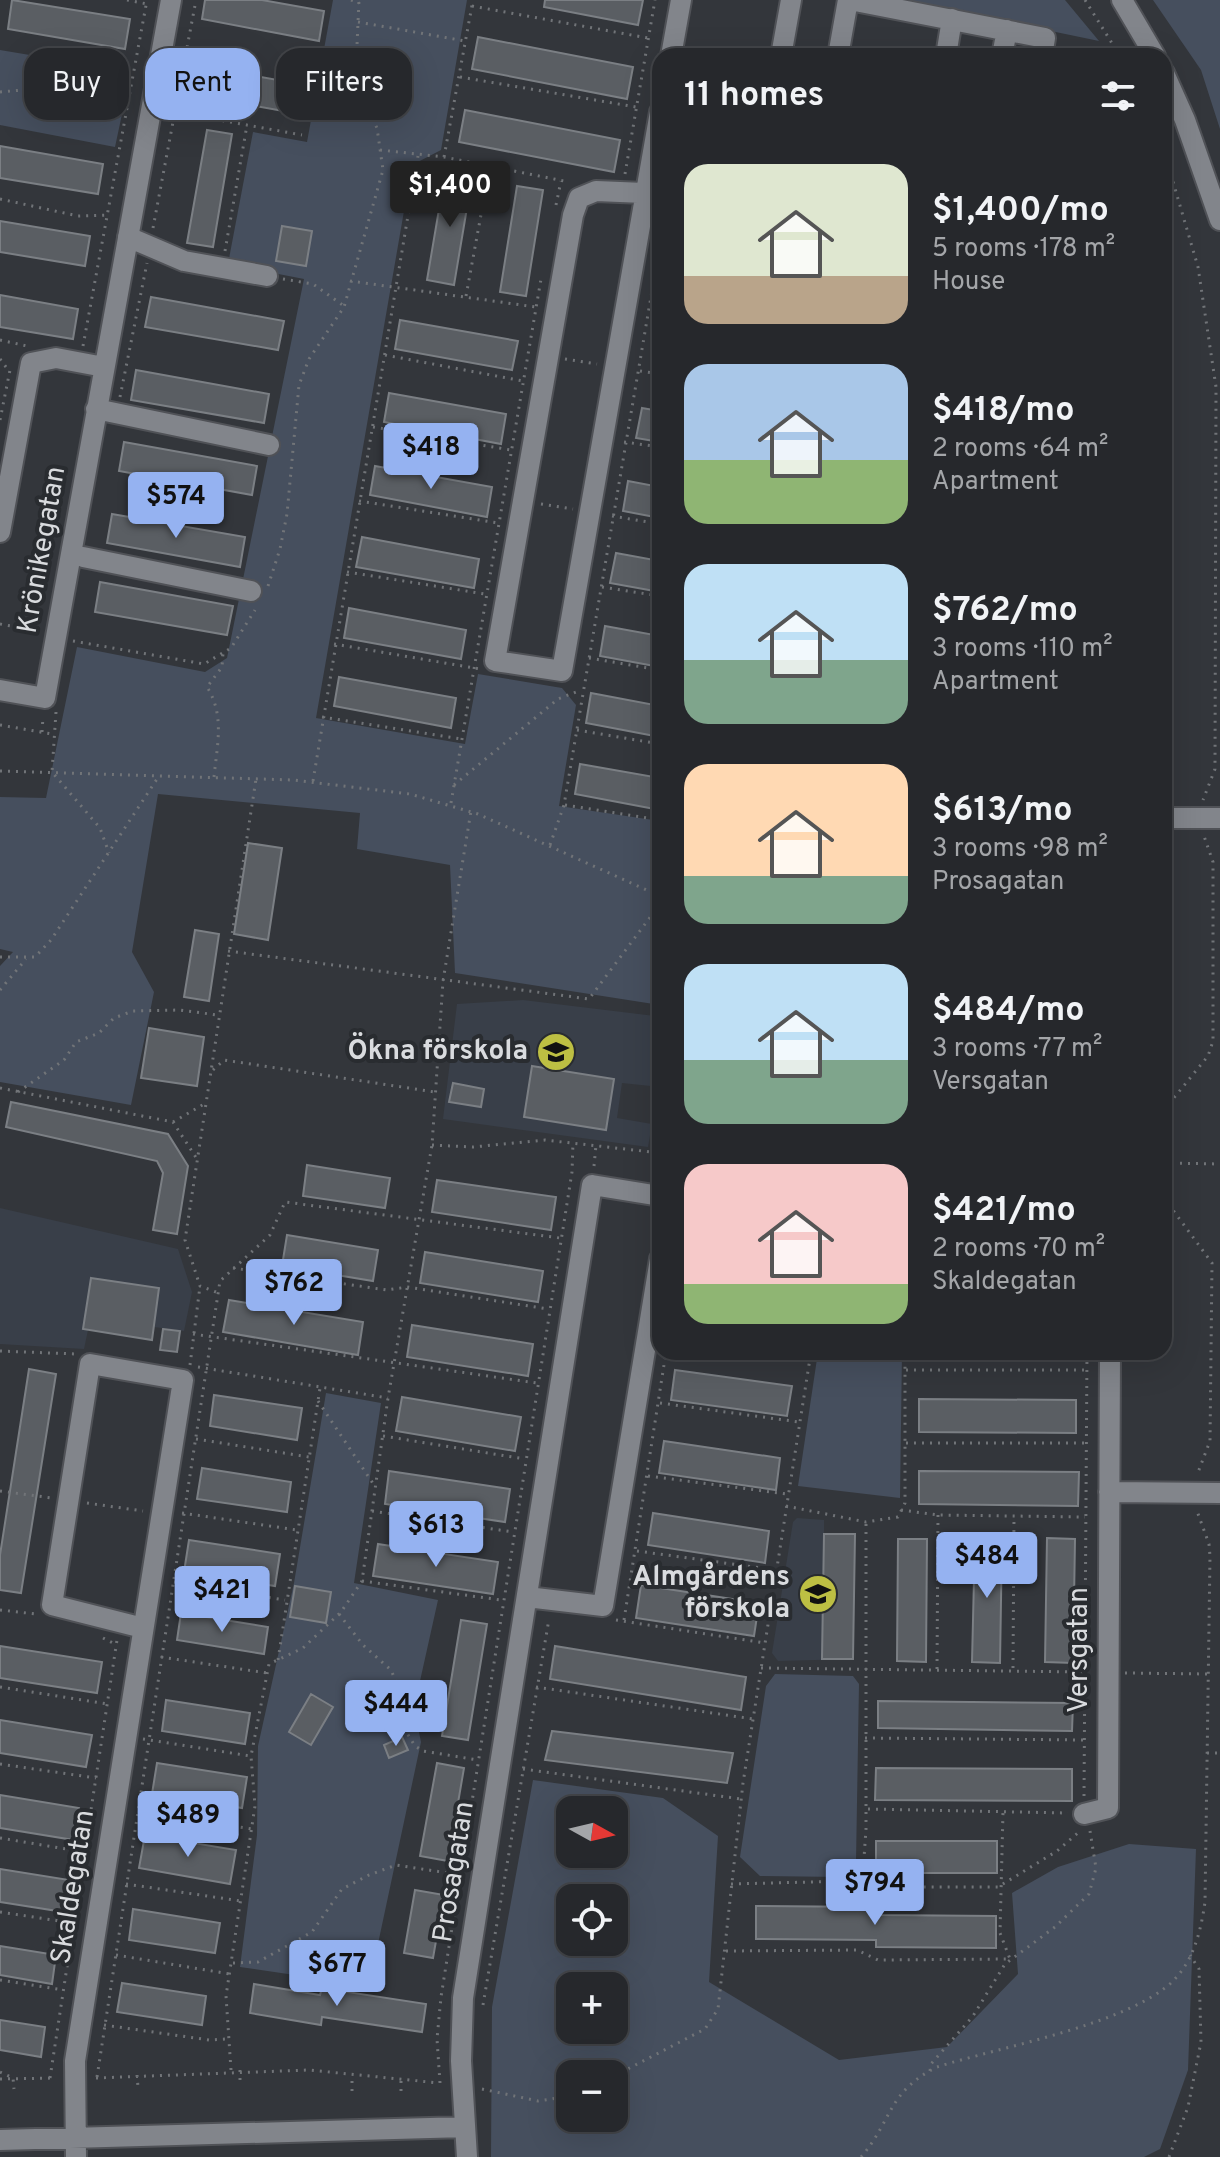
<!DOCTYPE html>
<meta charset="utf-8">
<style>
body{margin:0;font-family:Overpass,sans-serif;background:#2e3034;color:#f1f3f6;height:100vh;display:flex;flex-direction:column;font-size:30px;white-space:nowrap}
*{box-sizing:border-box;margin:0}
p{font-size:26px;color:#a4a6a9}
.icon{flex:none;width:44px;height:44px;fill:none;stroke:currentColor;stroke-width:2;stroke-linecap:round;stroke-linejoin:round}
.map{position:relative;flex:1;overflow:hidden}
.panel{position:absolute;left:652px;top:48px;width:520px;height:1312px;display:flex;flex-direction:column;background:#26282c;border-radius:24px;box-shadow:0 8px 32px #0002,0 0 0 2px #424448}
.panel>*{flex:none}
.hud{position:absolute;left:24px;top:48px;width:508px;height:72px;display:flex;gap:16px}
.needle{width:52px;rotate:98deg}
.buttons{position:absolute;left:556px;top:1796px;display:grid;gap:16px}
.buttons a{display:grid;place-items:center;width:72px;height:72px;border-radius:16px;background:#26282c;box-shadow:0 8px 32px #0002,0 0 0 2px #424448;font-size:40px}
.price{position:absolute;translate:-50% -68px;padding:0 18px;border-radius:8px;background:#95b2f1;color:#111;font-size:26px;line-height:52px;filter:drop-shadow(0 2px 4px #0008)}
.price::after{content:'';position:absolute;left:50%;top:48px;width:24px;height:18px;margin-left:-12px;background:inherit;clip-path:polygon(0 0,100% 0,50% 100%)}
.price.selected{background:#222;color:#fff}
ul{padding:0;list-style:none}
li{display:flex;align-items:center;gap:24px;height:200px;padding:0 32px}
li span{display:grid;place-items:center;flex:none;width:224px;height:160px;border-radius:24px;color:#555}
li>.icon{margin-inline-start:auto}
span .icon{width:96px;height:96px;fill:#fffc;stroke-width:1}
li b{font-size:34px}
h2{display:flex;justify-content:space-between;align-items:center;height:96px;padding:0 32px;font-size:34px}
.chip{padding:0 28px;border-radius:24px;background:#26282c;box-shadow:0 8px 32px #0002,0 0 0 2px #424448;font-size:28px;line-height:72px}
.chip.selected{background:#95b2f1;color:#111}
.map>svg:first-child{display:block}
.built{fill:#393f49}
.green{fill:#464f5e;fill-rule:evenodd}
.building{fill:#5a5e63;stroke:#7b7f84;stroke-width:2}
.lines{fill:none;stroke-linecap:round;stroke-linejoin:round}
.minor-casing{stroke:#505257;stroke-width:24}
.path{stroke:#717478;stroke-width:3;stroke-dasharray:2 6;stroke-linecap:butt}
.minor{stroke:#82858b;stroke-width:20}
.labels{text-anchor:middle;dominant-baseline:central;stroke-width:8;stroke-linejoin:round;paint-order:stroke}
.street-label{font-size:28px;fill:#d9dbde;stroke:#292c30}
.poi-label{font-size:28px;font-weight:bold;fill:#d9dbde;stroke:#292c30;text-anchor:end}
</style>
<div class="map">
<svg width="1220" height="2157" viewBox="0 0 1220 2157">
<rect width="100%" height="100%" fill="#33363b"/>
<path class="built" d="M523 1000 655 1016 660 1023V1087L622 1083 617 1118 652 1124 648 1147 443 1119 457 1004Z
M0 1208 178 1249 192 1292 184 1331 154 1327 152 1340 88 1330 84 1349 0 1344Z
M797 1518 824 1520V1534H855L853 1659 778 1661 772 1653 793 1522Z"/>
<path class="green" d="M333 0H467L441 150 412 165 316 718 465 744 478 674 562 688 576 705 559 806 660 821V1005L455 973 450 865 357 849 360 813 158 794 132 952 154 992 131 1105 0 1082V966L13 952 0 949V797L46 798 77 647 205 672 227 658 304 279 228 264 253 132 307 142Z
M901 0H1065L1099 41Z
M1153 0H1220V129L1201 70Z
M0 50 131 72 115 147 0 125Z
M818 1352H902L900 1498 798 1486Z
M326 1393 381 1403 354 1583 438 1600 414 1708 421 1742 369 1986 240 1967 257 1835 258 1746 294 1583Z
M775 1674 853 1676 859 1684 856 1862 841 1877 760 1876 740 1857 766 1686Z
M533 1780 663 1798 718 1836 709 1982 839 2060 947 2047 1018 1974 1012 1893 1058 1867 1129 1844 1196 1849 1188 2070 1160 2149 1144 2157H491L492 2007ZM570 1810H614V1854H570ZM570 1898H614V1942H570ZM570 1986H614V2030H570ZM570 2074H614V2118H570Z"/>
<path class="building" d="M12 0 130 19 125 49 8 29Z
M205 0H262L324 11 319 41 202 19Z
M545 0H643L638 25 544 7Z
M478 37 633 67 627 99 472 69Z
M194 65 311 86 306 115 188 94Z
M465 110 620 140 614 172 459 142Z
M207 130 232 134 213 247 187 243Z
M0 146 103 164 98 194 0 178Z
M445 174 472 178 454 285 427 280Z
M517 186 543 190 526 296 500 292Z
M0 221 90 236 85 266 0 252Z
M282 226 312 231 306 266 276 261Z
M0 295 78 309 73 339 0 327Z
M151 297 284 321 278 350 145 327Z
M400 320 518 341 512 370 395 349Z
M136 370 269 394 264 423 131 400Z
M389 393 506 414 501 444 384 422Z
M642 408 660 411V442L636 438Z
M124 442 257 466 252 495 119 471Z
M375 466 492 487 487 517 370 495Z
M628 481 660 487V518L623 511Z
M112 514 245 537 240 567 107 543Z
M362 537 479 559 474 588 356 567Z
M616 553 660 561V592L610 583Z
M100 582 233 606 227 635 95 612Z
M349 608 466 630 461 659 344 638Z
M605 626 660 636V667L600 656Z
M339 677 456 698 451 728 334 706Z
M591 693 660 706V737L586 723Z
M580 764 660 778V810L575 794Z
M248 843 282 848 268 940 234 934Z
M195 930 219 934 209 1001 184 997Z
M149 1028 204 1037 197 1086 141 1078Z
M532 1066 614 1079 606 1130 524 1117Z
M453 1083 484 1089 481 1107 449 1102Z
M11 1102 168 1134 188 1166 177 1234 153 1230 163 1173 157 1161 6 1127Z
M307 1165 390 1178 385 1208 303 1196Z
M437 1180 556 1197 551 1230 432 1212Z
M287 1235 378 1250 373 1281 282 1266Z
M425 1252 543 1271 538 1302 420 1283Z
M91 1278 159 1288 152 1340 83 1329Z
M229 1300 363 1322 358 1355 223 1332Z
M412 1325 533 1344 528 1376 407 1357Z
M163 1329 180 1331 177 1352 160 1350Z
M29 1369 56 1374 21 1593 0 1590V1555Z
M675 1370 792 1386 787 1416 671 1400Z
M214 1395 302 1408 297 1440 210 1426Z
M402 1397 521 1417 515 1451 396 1431Z
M919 1399 1076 1400V1433L919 1432Z
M664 1441 780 1458 776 1490 659 1473Z
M202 1468 291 1482 287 1512 197 1499Z
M389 1471 510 1489 505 1522 385 1504Z
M919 1471 1079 1472 1078 1506 919 1504Z
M653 1513 769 1531 765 1563 648 1545Z
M824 1534H855L853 1659H822Z
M975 1537 1002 1538 1000 1663 972 1662Z
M1047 1538 1075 1539 1073 1663 1045 1662Z
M898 1539H927L926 1662 897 1661Z
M189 1540 280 1554 275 1586 184 1572Z
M378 1544 498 1562 493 1594 373 1576Z
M641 1585 759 1603 754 1636 636 1618Z
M295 1586 331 1592 326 1623 290 1617Z
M181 1613 268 1627 264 1654 177 1640Z
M461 1620 487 1624 468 1740 442 1736Z
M0 1646 102 1662 97 1693 0 1678Z
M555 1646 746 1677 741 1710 550 1679Z
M311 1694 333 1707 311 1745 289 1732Z
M166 1700 250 1713 245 1744 162 1731Z
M878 1701 1073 1703 1072 1731 878 1728Z
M0 1720 92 1735 86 1767 0 1753Z
M552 1731 733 1753 727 1783 545 1760Z
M402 1737 408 1750 389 1758 384 1745Z
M157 1763 247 1777 242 1808 152 1794Z
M437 1763 464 1768 448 1861 420 1856Z
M876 1768 1072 1769V1801L875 1800Z
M0 1795 79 1808 74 1840 0 1828Z
M145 1835 236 1850 230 1884 139 1868Z
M876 1841H997V1873H876Z
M0 1869 69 1880 64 1912 0 1902Z
M415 1890 444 1895 433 1958 404 1953Z
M756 1906 876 1907V1915L996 1916V1948L876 1947V1940L756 1939Z
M133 1909 220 1923 215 1953 129 1940Z
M0 1946 56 1955 52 1984 0 1975Z
M122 1983 206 1996 202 2025 117 2012Z
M254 1984 320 1995 322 1988 426 2004 422 2032 322 2017 321 2025 250 2013Z
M0 2020 45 2027 41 2057 0 2050Z"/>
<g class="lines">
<g class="minor-casing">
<path id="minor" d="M850 0 1045 38 1042 56
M1122 0 1155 56
M671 56 681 0
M781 56 791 0
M838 56 848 0
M946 56 952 19
M1002 56 1007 30
M1164 73 1185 120 1220 220
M644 193 596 191 579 198 573 215 495 661 562 671 660 112
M128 237 184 261 267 276
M96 409 269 445
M0 532 31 363 56 358 104 367
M83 557 251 591
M0 690 45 698 171 0
M1164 818H1220
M1109 1492 1220 1493
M527 1597 603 1606 660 1259
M1084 1814 1108 1808 1110 1352
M0 2140 465 2127
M76 2157 75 2061 183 1380 90 1364 52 1605 143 1628
M467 2157 461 2061 463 1998 592 1185 660 1196"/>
</g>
<path class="path" d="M127 0 147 4
M351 0 359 3
M1085 0 1120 56
M472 6 648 38
M358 22 465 41
M460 77 636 107
M0 92 34 89 129 97
M175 112 302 135
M380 150 444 157 569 182
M1164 151 1198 267 1216 387 1215 769 1203 800
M444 157 473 0
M625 174 655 0
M1164 178 1174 175
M0 199 78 216 108 215
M556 205 561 181
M153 228 196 0
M225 251 247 125
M283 279 313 284 344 306
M350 281 536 307
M466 296 490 166
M0 340 27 346
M83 346 147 0
M385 355 523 381
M0 359 9 371
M565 359 597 364
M640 371 660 374
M120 397 147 263
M0 420 10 370
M373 427 511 450
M624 442 660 447
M359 501 498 523
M541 504 573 509
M612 516 660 524
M347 572 485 594
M268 586 280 549 287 514 299 385 309 359 344 307 383 170 377 128 359 92 356 68 359 0
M602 587 660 596
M0 624 39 631
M73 641 204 664 231 648 255 610
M334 644 480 669
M589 658 660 670
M56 712 52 772 100 828 109 853
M322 717 461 739
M0 725 52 734
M577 730 660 744
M42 732 43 717
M0 771 293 780 410 794 478 814 660 896
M214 777C217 746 225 715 207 687L222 667 223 653
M313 781 418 156
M454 785 558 699 581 690
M451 803 541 279
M565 805 660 820
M550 845 564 805 660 244
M228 951 589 999 660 904
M0 957H35L51 940 159 776
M0 990 26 959
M213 1070 224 1060 435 1092
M0 1088 173 1122 197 1159
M18 1092 64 1060 76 1042 99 1033 114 1018 133 1011 180 1010 217 1015
M1164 1110 1208 1056 1213 1041V862L1204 836
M173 1122 204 1104
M432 1145 473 1147 545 1140 660 1153
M1164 1163 1220 1164
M594 1166 596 1145
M1164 1198 1212 1263 1210 1441 1197 1475
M233 1268 387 1290 407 1287 548 1309
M216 1292 200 1286 185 1240 256 779
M193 1334 537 1383
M0 1351 76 1354
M190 1365 200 1286
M198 1367 388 1398
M906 1370H1087
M318 1401 374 1485
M660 1403 799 1422
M383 1436 525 1459
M196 1439 309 1457
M906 1443H1086
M648 1476 787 1494
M0 1491 52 1498
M87 1503 143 1511
M786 1506 866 1522 898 1517 905 1503V1352
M901 1510 938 1515 1085 1517
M372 1511 513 1532
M182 1513 297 1530
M637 1551 776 1570
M362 1581 501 1600
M174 1582 285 1600
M0 1610 36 1614
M339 1614 363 1645 391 1670 401 1693 407 1733 415 1746 423 1751 478 1760
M616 1620 765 1643
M624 1620 666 1352
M103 1638 117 1645
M161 1657 267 1673
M278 1660 320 1388
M761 1668 1085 1672
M1013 1668 1014 1516
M937 1669 938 1515
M1125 1673 1208 1674
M0 1687 108 1704
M536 1687 753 1719
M865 1738 1085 1740
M143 1739 250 1756
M1207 1753H1220
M0 1764 96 1778
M523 1769 741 1799
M1084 1796 1087 1352
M868 1809 1068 1813
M138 1811 252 1829
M0 1838 84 1852
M861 1871 870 1887H998L1057 1851 1079 1832
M126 1884 241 1901
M731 1884 852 1881 861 1871 864 1858 866 1829V1522
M0 1912 73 1923
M726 1951 857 1950 878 1960 1010 1959 1000 1933 1003 1812
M116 1955 230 1974
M233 1963 258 1962 312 1932 342 1889 369 1875 396 1865 461 1875
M0 1980 63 1990
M483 2005 549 1619
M104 2025 209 2040 227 2039
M231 2070 226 1996 255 1806 251 1756 269 1664 303 1648 341 1612 362 1581 388 1398 432 1145 443 981 471 811
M240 2070V2085
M930 2071 931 2064 973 2016 1005 1964 1055 1927 1089 1894 1096 1868 1090 1831
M0 2072 13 2078 14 2089
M137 2075 138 2087
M614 2076 705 2029 718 2009 743 1783 811 1352
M97 2077 220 1281 270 1235 285 1202 560 1238
M50 2078 117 1640
M96 2078 309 2070 439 2083
M0 2079 56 2078
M401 2081V2097
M440 2083 437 2039 441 1997 572 1172 573 1142
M482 2089 538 2101 570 2096
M352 2091V2075
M861 2157C893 2120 887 2092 937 2067 1000 2047 1129 2024 1173 1981 1194 1960 1201 1930 1205 1902L1210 1556 1209 1544 1197 1511
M1169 2157 1188 2107 1201 2042 1199 1969 1190 1955"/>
<use href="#minor" class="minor"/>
</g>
<defs>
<g id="school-disc" transform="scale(2)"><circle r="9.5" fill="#bdbf43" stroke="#292c30"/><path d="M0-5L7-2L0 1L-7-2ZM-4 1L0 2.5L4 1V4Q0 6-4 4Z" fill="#111"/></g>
</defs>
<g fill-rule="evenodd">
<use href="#school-disc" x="556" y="1052"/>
<use href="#school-disc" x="818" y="1594"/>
</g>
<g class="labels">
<g class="street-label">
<text transform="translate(43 550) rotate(-80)">Krönikegatan</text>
<text transform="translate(1080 1650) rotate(-90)">Versgatan</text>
<text transform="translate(455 1872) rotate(-81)">Prosagatan</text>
<text transform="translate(74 1887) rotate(-81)">Skaldegatan</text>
</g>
<g class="poi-label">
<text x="528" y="1052">Ökna förskola</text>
<text x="790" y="1578">Almgårdens<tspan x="790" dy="32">förskola</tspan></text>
</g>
</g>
</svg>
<div class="buttons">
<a><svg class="needle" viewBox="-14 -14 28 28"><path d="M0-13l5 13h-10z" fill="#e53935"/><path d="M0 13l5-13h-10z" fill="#a4a6a9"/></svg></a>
<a><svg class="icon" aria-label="locate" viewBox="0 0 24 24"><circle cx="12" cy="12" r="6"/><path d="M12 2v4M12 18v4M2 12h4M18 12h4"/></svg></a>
<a>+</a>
<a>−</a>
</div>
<b class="price selected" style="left:450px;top:229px">$1,400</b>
<b class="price" style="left:431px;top:491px">$418</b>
<b class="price" style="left:176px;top:540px">$574</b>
<b class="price" style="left:294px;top:1327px">$762</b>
<b class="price" style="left:436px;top:1569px">$613</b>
<b class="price" style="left:987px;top:1600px">$484</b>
<b class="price" style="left:222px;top:1634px">$421</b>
<b class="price" style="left:396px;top:1748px">$444</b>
<b class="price" style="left:188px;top:1859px">$489</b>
<b class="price" style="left:875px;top:1927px">$794</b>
<b class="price" style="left:337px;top:2008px">$677</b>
<div class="hud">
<a class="chip">Buy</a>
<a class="chip selected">Rent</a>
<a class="chip">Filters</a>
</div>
<section class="panel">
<h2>11 homes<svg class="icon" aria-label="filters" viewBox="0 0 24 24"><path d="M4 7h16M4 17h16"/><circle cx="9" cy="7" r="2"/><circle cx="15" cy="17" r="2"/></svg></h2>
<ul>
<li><span style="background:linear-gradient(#dfe7d0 70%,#b9a48a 0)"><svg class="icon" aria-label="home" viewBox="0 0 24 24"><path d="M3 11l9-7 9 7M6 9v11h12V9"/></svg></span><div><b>$1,400/mo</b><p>5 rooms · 178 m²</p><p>House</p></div></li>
<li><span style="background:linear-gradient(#a9c7e8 60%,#8fb573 0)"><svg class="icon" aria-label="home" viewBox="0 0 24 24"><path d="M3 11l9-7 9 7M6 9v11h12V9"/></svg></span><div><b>$418/mo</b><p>2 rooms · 64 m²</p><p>Apartment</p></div></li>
<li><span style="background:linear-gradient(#bfe0f5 60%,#7fa58c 0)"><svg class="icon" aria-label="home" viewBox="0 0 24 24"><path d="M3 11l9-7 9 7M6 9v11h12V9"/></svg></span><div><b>$762/mo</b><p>3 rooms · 110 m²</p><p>Apartment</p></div></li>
<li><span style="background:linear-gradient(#ffd9b3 70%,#7fa58c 0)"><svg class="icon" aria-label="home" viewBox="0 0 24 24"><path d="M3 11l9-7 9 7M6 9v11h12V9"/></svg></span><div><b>$613/mo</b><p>3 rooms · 98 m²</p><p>Prosagatan</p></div></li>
<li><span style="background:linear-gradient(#bfe0f5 60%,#7fa58c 0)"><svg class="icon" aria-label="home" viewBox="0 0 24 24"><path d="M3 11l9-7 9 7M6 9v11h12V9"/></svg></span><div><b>$484/mo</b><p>3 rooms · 77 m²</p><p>Versgatan</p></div></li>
<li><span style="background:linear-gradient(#f6c9c9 75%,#8fb573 0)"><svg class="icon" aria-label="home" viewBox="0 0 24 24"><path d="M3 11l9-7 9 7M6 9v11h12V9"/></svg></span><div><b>$421/mo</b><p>2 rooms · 70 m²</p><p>Skaldegatan</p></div></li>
</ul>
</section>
</div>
